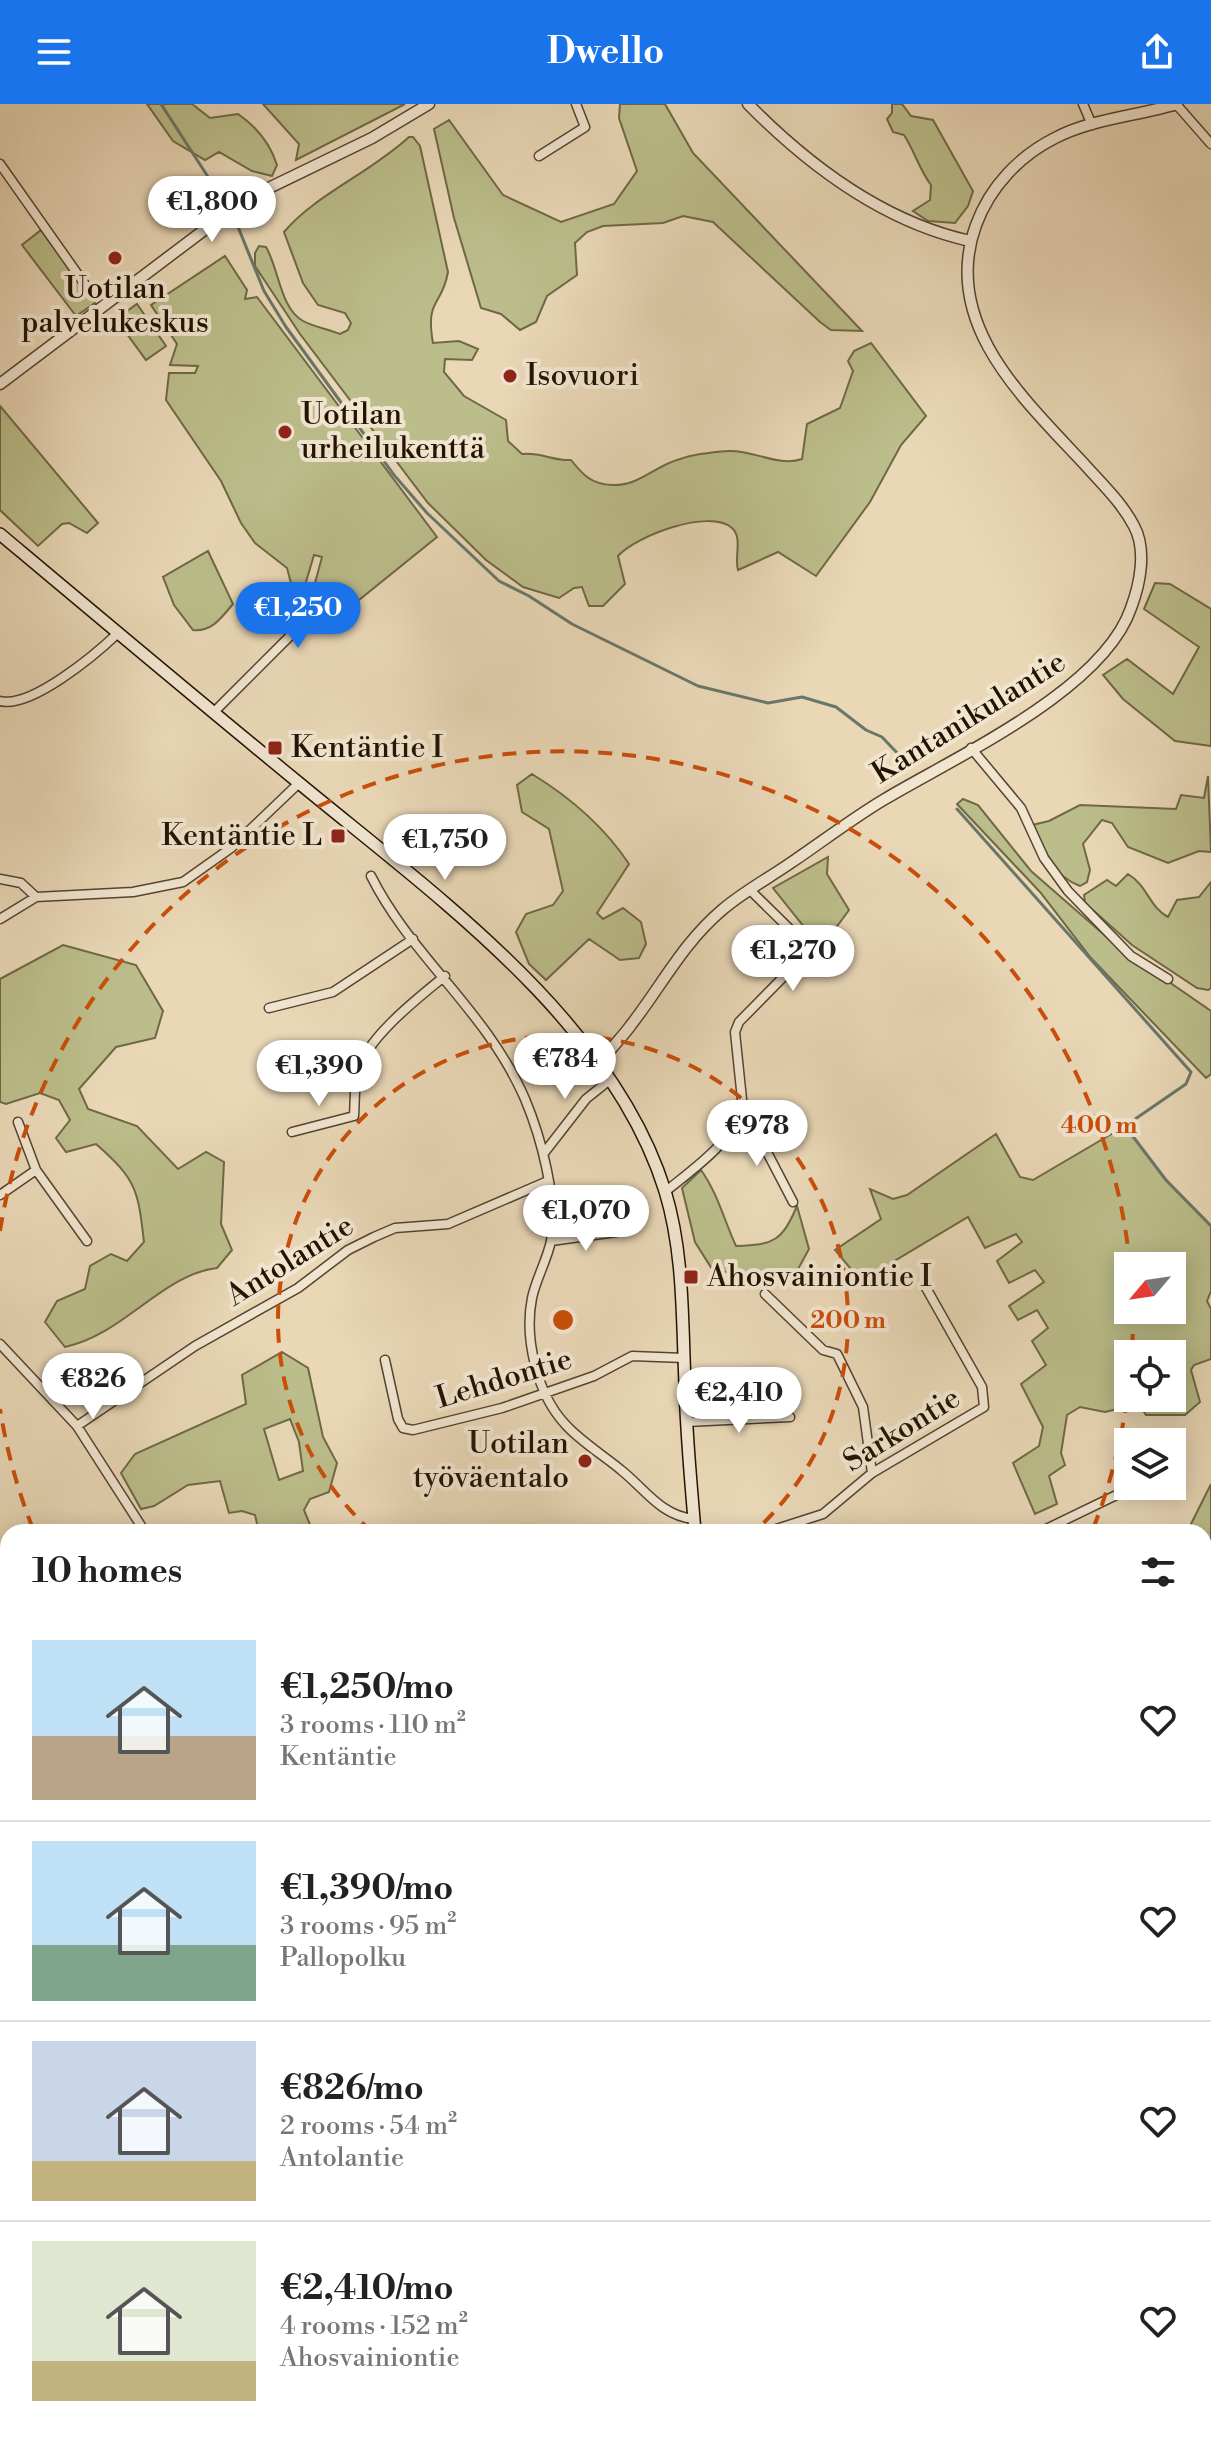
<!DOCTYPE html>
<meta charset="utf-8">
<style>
body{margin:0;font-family:"Libre Bodoni",serif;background:#f6f6f6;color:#222;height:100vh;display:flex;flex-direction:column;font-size:30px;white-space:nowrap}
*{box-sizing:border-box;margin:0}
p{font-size:26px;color:#767676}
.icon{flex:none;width:44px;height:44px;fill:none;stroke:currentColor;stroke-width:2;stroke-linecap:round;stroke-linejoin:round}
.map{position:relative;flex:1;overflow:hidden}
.details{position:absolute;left:0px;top:1420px;width:1212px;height:914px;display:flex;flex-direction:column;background:#fff;border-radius:24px 24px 0 0;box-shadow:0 4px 20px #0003}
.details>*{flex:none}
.needle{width:52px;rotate:241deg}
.controls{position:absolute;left:1114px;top:1148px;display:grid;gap:16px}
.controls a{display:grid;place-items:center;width:72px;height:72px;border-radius:0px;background:#fff;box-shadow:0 4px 20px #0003;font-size:40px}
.price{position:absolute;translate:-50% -68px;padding:0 18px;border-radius:28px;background:#fff;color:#222;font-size:26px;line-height:52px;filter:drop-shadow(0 2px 4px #0008)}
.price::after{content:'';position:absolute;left:50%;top:48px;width:24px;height:18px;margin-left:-12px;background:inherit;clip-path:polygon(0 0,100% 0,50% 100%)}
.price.selected{background:#1a73e8;color:#fff}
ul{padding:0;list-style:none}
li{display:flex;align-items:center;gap:24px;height:200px;padding:0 32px}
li+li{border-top:2px solid #e0e0e0}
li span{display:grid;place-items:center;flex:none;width:224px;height:160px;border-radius:0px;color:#555}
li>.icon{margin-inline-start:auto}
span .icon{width:96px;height:96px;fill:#fffc;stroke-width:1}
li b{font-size:34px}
h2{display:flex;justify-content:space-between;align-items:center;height:96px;padding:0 32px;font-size:34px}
header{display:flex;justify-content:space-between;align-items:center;height:104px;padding:0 32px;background:#1a73e8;color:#fff;font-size:36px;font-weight:700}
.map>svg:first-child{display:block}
.green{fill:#bbbd8a;stroke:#6f6846;stroke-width:2;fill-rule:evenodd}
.water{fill:#97baad;stroke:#697769;stroke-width:2}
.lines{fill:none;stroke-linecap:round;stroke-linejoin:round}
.stream{stroke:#697769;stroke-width:3}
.canal{stroke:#97baad;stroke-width:10}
.minor-casing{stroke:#54442f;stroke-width:11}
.tertiary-casing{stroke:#54442f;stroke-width:13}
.secondary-casing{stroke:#231302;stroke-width:14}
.trunk-casing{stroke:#231302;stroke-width:15}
.minor{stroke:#f1e5d0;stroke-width:8}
.tertiary{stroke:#f1e5d0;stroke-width:10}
.secondary{stroke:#f1e5d0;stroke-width:11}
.trunk{stroke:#e9d7b6;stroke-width:12}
.ring{fill:none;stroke:#ca4e0a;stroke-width:4;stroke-dasharray:14 10}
.poi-dot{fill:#8f2418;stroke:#f1e5d0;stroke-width:3}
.labels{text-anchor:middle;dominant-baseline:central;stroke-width:8;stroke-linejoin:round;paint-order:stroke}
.poi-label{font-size:30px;fill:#231302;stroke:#f1e5d0;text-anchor:start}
.street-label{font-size:30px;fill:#231302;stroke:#f1e5d0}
.centre{fill:#ca4e0a;stroke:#f1e5d0;stroke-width:4}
.ring-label{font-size:24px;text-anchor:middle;font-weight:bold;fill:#ca4e0a;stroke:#f1e5d0;stroke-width:8;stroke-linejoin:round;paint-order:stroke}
</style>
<header><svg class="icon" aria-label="menu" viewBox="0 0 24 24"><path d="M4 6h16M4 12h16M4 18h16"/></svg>Dwello<svg class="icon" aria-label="share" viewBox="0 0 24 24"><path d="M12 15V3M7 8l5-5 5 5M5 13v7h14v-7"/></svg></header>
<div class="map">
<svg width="1211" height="2333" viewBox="0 0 1211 2333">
<rect width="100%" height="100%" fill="#e9d7b6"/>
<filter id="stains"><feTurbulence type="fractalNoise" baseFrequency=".0025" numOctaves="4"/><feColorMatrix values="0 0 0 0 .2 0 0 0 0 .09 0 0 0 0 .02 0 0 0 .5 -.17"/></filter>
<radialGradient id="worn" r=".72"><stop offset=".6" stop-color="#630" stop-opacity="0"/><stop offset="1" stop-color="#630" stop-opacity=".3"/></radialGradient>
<path class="green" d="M147 0H192L210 14 238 10C257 23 270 39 277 61L272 72 252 67 219 48 205 56 173 37Z
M263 0H405L296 56 299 40Z
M620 0H665L693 49 862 227 831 226 820 218 713 118 683 112 663 119 603 122 587 128 575 139 577 171 547 192 536 218 520 226 501 210 481 204 454 114 434 25 449 16 503 91 561 118 614 100 637 67 619 14Z
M892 0H902L911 12 933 16 973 87 968 102 955 119 928 117 913 107 930 96 931 81C919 65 915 48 904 31L893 28 887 15 892 9Z
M409 33H413L420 42 448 168C442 203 425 194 433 239L459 237 478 245 472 256 445 255 444 268 464 292 506 316 508 337 522 350C541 348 553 357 571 356 583 371 591 380 612 381 640 382 654 362 680 355 694 350 714 348 729 347 754 346 778 363 802 355L807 320 840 304 853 267 848 257 854 247 871 239 926 312 901 341 870 398 816 472 778 448 738 466C734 453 743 434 732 424 709 404 636 432 618 452L625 480 603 502H589L582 483 574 484 559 494 523 483 486 456 428 399 300 230 255 162V149L259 142 266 143C279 165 280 204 303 217 314 223 328 225 340 230L348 226 351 219 345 209 318 201 303 179 284 128C315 91 370 69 409 33Z
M41 126 95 199 76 212 22 141Z
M225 152 247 186 245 195 257 193 437 433 323 525 308 505 322 453 314 451 303 488 292 483 287 464 255 439 241 419 221 377 166 296 169 269H195L198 262 170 261 177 240 151 201Z
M137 200 166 242 146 256 116 215Z
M0 302 98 419 87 429 69 419 62 420 38 442 0 406Z
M208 447 233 500C221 514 212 528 193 526L174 501 163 473Z
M1155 479 1170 480 1211 505V642L1175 637 1123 595 1103 571 1127 555 1173 590 1199 543 1144 505Z
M532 670C571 694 604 722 629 760L597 809 603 815 623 804 641 818 646 840 639 854 620 856 589 835 546 876 529 860 516 828 526 810 553 801 563 787 549 725 522 708 517 681Z
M1208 672 1211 748 1199 747 1168 759 1128 743 1112 719 1102 716 1083 740 1090 766 1087 778 1080 782C1055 773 1039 745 1028 722L1049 717 1080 701 1176 705 1181 691 1204 694Z
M963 695 978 701 1031 767 1117 842 1211 907V970L1206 974 1091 854 1040 788 957 700Z
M828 753 827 770 849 806 821 844 773 784Z
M1128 770C1148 782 1149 803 1168 813L1177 796 1199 793 1211 778V884L1208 886 1197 884 1132 841 1085 799 1084 791 1107 776 1116 782Z
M63 841 136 861 163 907 155 934 116 943 79 985 88 1005 137 1022 178 1065 206 1048 224 1058 221 1120 232 1146 217 1164C163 1170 123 1231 65 1243L45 1218 57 1197 85 1185 90 1162 111 1150 127 1157 144 1138C138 1086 137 1076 96 1040L66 1048 56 1034 70 1016 59 996 40 989 6 1000 0 998V875Z
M1125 1022 1166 1076 1211 1122V1187L1207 1197 1211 1205V1255L1194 1261 1191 1266 1200 1298 1185 1311H1146L1139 1300 1105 1308 1080 1303 1067 1311 1061 1349 1065 1361 1049 1372 1057 1400 1035 1410 1013 1359 1039 1342 1043 1323 1021 1280 1046 1261 1032 1237 1048 1224 1037 1206 1018 1216 1009 1202 1044 1178 1035 1166 1009 1179 997 1157 1022 1138 1016 1130 985 1144 968 1113 861 1177 835 1146 881 1115 870 1085 893 1095 907 1091 996 1030 1020 1073 1033 1076ZM1172 1162V1206H1128V1162ZM1128 1250H1172V1294H1128Z
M701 1066C718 1090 724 1116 736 1142 774 1141 782 1137 797 1102L809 1145 797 1167 756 1184 731 1169 712 1165 695 1138 682 1084Z
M282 1248 308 1264 323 1333 337 1359 329 1388 310 1395 304 1406 313 1428H259L255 1411 242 1407 229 1409 220 1377 188 1381 154 1402 141 1405 121 1369 135 1350 246 1300 242 1271ZM290 1315 299 1338 303 1367 279 1376 264 1325Z
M1211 1380V1462L1204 1465V1428H1187Z
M0 1502 8 1510V1892H0Z
M1204 1961 1211 1965V2180L1204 2188Z"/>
<path class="water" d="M1211 1562V1906L1204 1900V1565Z"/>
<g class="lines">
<path class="stream" d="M161 0 221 93
M236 118 264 187 286 223 394 371 427 409 499 477 529 492 572 520 698 582 768 599 802 593 836 603 866 626 882 633 902 654
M957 705 1191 968 1186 980 1125 1022 1166 1076 1211 1122"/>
<path class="canal" d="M1204 1474 1211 1472
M1204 1535 1211 1533
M0 1721 8 1726"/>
<g class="minor-casing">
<path id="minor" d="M1083 0 1092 21
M1176 0 1211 40
M539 52 585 23 576 0
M0 60 86 182
M0 597C31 605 96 550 118 529
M214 608 305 517
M971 644 1021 704 1044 754 1068 787 1131 852 1168 875
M371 772C412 854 487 907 525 995 541 1033 558 1096 551 1137 547 1156 536 1175 532 1194 524 1234 537 1290 565 1320 580 1337 603 1351 621 1366 645 1385 661 1412 694 1415
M0 775 21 779 36 793
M0 815 36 793 133 788 183 778 231 744 299 679
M269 904 333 888 413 835
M739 1017 768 1050 793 1098
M18 1018 36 1066
M292 1028 354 1012C355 998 354 982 358 968 365 935 419 893 445 872
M544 1049 586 995 611 975
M665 1088C693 1065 730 1040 743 1005L735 928 739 918 807 849 805 840 750 786
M0 1091 36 1066 87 1137
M551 1137 616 1128
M765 1190 823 1246 837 1250 863 1303 872 1369
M0 1240 77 1322 145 1428
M385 1256 398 1315 403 1324 413 1326 502 1304 594 1272 632 1252 684 1254
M686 1318 790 1313
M77 1322 195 1242 298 1184 348 1146 374 1133 395 1124 448 1120 548 1077
M767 1428 823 1410 872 1369 984 1303 982 1283 925 1182
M1040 1428 1135 1382
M177 2326 183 2333"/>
</g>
<g class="tertiary-casing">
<path id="tertiary" d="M748 0C809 62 884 118 970 137
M0 280 244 96 372 34 429 0
M601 960C609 945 621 935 631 921 662 881 683 839 722 806 743 788 769 774 792 758 823 737 853 714 885 695 957 652 1103 586 1131 504 1140 480 1147 446 1134 422 1122 399 1103 381 1086 362 1025 296 940 220 976 121 990 83 1019 52 1055 34 1091 15 1137 12 1177 0"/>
</g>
<g class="secondary-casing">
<path id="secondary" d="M0 430C99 513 199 597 299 679 432 789 612 916 665 1087 684 1149 682 1215 685 1279 686 1329 691 1378 695 1428
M0 1973H8
M1204 2223 1211 2215
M874 2326 881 2333
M1043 2333 1054 2326"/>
</g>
<g class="trunk-casing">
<path id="trunk" d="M0 1486 8 1494
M791 2326 796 2333"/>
</g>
<use href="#minor" class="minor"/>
<use href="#tertiary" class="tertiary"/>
<use href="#secondary" class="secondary"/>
<use href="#trunk" class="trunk"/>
</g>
<g class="ring">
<path d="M372 1428A285 285 0 1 1 754 1428"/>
<path d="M1127 1295A570 570 0 0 1 1093 1425M33 1425A570 570 0 0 1 0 1305M0 1127A570 570 0 0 1 1130 1161M1133 1206A570 570 0 0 1 1132 1246"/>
</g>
<g class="poi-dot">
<circle cx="115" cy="154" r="8"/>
<circle cx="510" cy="272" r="8"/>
<circle cx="285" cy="328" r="8"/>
<rect x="267" y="636" width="16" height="16" rx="4"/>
<rect x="330" y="724" width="16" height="16" rx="4"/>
<rect x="683" y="1165" width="16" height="16" rx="4"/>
<circle cx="585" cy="1357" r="8"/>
</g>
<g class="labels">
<g class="poi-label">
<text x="115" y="185" text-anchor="middle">Uotilan<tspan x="115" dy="34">palvelukeskus</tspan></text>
<text x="526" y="272">Isovuori</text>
<text x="301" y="311">Uotilan<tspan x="301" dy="34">urheilukenttä</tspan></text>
<text x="291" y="644">Kentäntie I</text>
<text x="322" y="732" text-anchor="end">Kentäntie L</text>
<text x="707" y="1173">Ahosvainiontie I</text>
<text x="569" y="1340" text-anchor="end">Uotilan<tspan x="569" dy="34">työväentalo</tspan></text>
</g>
<g class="street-label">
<text transform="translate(969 614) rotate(-32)">Kantanikulantie</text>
<text transform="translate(290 1157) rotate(-32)">Antolantie</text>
<text transform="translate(504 1275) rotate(-17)">Lehdontie</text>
<text transform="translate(902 1326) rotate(-32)">Sarkontie</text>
</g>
</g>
<circle cx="563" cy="1216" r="12" class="centre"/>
<g class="ring-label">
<text x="1099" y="1029">400 m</text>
<text x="848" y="1224">200 m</text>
</g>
<rect width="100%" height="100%" filter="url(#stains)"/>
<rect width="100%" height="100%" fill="url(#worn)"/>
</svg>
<div class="controls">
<a><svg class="needle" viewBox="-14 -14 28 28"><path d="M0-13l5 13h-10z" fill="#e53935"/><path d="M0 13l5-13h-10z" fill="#767676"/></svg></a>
<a><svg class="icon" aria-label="locate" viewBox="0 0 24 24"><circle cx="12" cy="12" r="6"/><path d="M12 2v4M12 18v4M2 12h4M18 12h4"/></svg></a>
<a><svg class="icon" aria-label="layers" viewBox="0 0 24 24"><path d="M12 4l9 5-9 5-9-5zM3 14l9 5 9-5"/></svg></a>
</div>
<b class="price" style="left:212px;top:140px">€1,800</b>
<b class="price selected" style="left:298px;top:546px">€1,250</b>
<b class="price" style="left:445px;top:778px">€1,750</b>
<b class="price" style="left:793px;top:889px">€1,270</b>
<b class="price" style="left:565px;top:997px">€784</b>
<b class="price" style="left:319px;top:1004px">€1,390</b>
<b class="price" style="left:757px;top:1064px">€978</b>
<b class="price" style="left:586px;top:1149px">€1,070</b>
<b class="price" style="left:93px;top:1317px">€826</b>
<b class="price" style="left:739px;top:1331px">€2,410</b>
<section class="details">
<h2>10 homes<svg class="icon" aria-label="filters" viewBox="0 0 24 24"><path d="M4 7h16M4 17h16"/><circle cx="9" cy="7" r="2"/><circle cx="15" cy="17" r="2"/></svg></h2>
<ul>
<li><span style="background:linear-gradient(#bfe0f5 60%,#b9a48a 0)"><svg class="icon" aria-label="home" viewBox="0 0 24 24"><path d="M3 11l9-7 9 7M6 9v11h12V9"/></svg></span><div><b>€1,250/mo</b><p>3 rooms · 110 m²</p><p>Kentäntie</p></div><svg class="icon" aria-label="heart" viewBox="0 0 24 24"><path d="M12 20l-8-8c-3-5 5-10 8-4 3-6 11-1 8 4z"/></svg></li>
<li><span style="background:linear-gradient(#bfe0f5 65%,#7fa58c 0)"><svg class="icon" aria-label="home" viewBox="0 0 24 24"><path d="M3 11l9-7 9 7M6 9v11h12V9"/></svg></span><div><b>€1,390/mo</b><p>3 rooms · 95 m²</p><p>Pallopolku</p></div><svg class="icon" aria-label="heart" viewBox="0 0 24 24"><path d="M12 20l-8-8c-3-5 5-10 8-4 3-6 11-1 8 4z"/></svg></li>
<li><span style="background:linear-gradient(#c9d6e8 75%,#c2b280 0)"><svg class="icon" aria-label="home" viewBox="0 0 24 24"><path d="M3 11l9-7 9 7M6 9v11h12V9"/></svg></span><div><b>€826/mo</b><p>2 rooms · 54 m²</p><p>Antolantie</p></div><svg class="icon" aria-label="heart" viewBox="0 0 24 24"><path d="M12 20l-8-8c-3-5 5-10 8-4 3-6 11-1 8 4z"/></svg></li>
<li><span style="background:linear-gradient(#dfe7d0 75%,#c2b280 0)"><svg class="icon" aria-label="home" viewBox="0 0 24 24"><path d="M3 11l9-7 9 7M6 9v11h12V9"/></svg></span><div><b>€2,410/mo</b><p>4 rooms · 152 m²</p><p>Ahosvainiontie</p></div><svg class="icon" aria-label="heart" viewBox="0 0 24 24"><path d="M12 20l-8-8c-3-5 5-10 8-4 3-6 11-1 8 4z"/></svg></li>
</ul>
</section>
</div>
